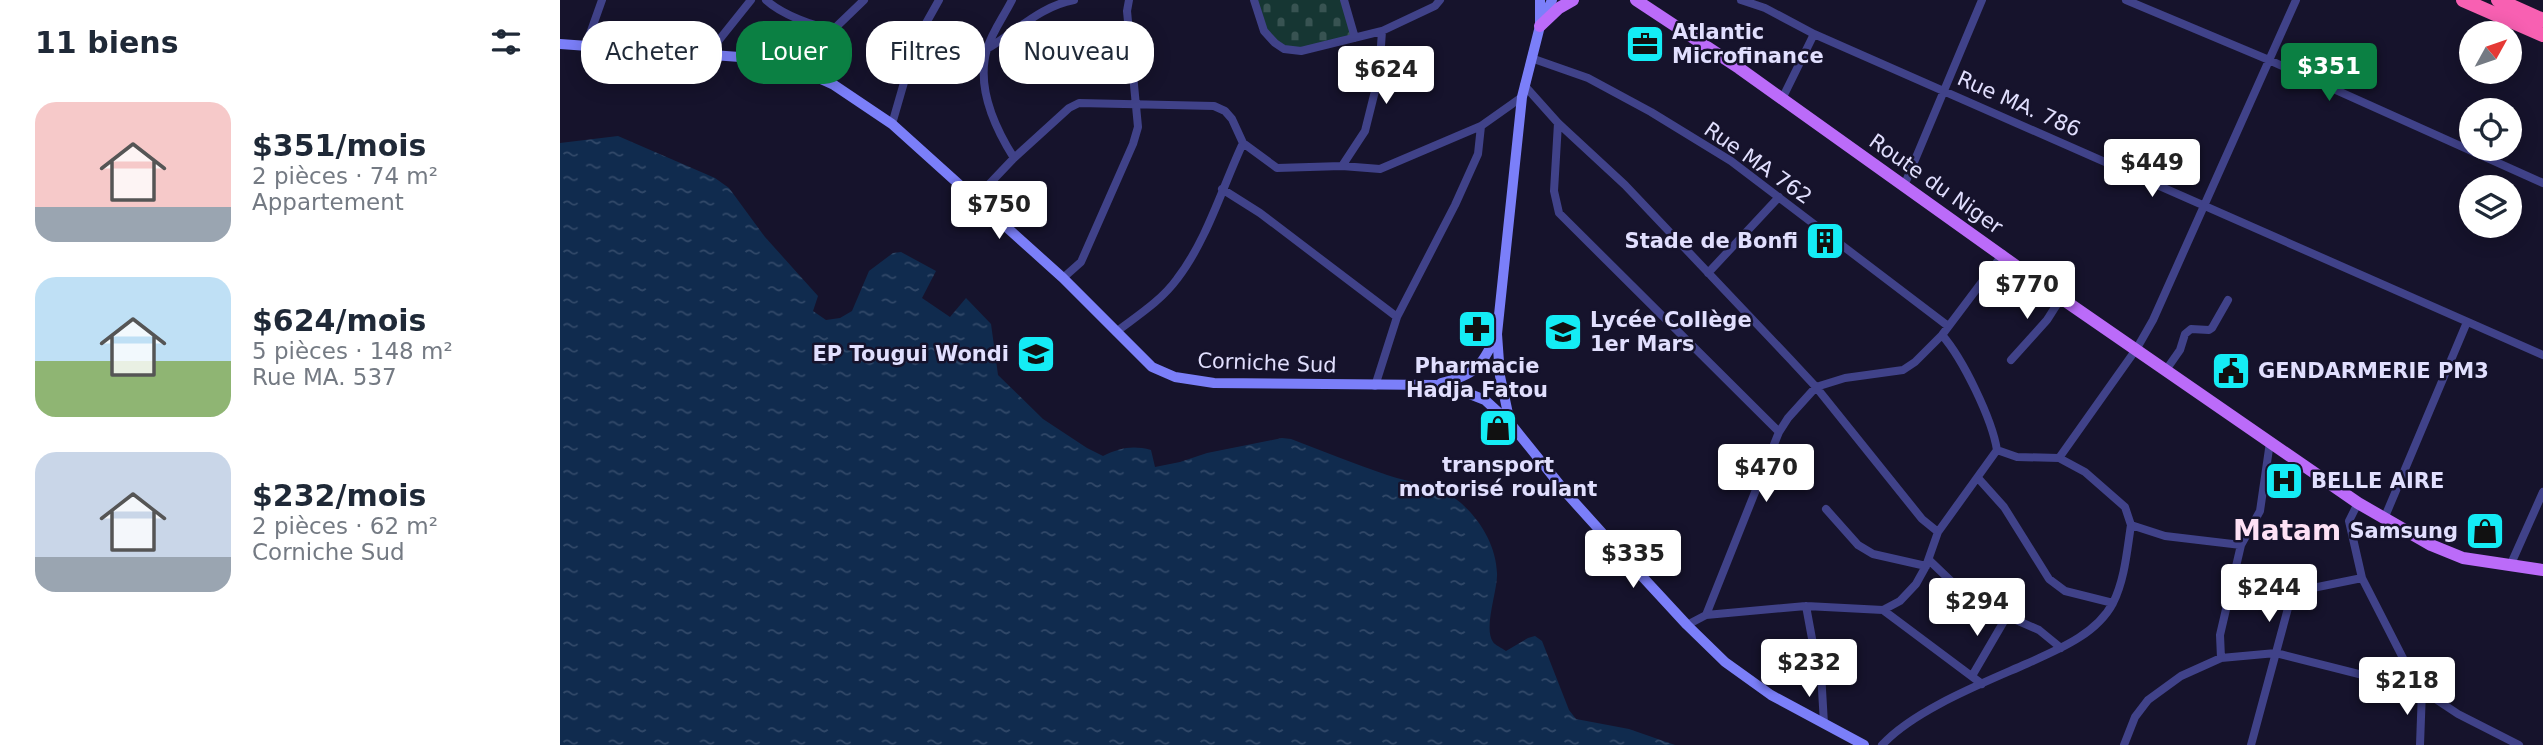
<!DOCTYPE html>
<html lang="fr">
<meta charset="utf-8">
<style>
body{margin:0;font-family:"DejaVu Sans",sans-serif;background:#f6f6f7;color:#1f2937;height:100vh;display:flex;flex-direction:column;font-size:26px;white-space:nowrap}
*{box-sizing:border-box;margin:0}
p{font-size:23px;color:#747a83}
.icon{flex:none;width:38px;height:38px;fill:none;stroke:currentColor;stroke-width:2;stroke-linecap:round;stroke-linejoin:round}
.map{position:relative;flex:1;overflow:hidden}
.panel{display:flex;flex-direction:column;background:#fff;width:560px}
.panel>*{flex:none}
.hud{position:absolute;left:21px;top:21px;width:665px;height:63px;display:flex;gap:14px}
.needle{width:46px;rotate:50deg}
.tools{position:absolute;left:1899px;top:21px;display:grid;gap:14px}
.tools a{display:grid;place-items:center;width:63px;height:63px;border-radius:50%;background:#fff;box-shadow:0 4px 18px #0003;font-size:35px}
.price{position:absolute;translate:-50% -60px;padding:0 16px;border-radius:7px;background:#fff;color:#222;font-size:23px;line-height:46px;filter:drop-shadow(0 2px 4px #0008)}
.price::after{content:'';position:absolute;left:50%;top:42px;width:21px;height:16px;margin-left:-10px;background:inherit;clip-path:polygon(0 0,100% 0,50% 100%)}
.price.selected{background:#0b8043;color:#fff}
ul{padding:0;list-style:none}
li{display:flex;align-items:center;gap:21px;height:175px;padding:0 35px}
li span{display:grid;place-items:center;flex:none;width:196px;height:140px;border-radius:21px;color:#555}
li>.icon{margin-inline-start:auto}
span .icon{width:84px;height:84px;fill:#fffc;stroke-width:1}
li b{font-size:30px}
h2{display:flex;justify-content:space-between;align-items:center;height:84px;padding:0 35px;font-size:30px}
.tag{padding:0 24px;border-radius:28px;background:#fff;box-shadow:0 4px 18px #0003;font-size:24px;line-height:63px}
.tag.selected{background:#0b8043;color:#fff}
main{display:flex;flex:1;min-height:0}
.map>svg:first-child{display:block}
.cemetery{fill:url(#cemetery-stones)}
.water{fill:url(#water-ripples)}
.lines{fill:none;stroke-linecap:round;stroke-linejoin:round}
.street{stroke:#404289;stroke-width:8}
.secondary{stroke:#7b7ff9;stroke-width:10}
.primary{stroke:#bb6bf9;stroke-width:12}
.highway{stroke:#f860b2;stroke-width:14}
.labels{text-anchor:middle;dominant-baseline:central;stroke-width:5;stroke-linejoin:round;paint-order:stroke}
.poi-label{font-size:21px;font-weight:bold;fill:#e1dffe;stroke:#16132c;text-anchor:start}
.street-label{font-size:21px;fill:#e1dffe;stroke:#16132c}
.district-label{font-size:28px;font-weight:bold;fill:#fee1f5;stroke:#16132c}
</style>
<main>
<section class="panel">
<h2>11 biens<svg class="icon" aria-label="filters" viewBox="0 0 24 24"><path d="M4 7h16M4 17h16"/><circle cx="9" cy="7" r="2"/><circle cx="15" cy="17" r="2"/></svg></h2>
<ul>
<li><span style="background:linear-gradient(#f6c9c9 75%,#9aa5b1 0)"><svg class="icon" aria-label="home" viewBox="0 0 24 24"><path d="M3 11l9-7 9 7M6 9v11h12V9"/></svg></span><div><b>$351/mois</b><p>2 pièces · 74 m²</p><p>Appartement</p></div></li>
<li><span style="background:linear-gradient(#bfe0f5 60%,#8fb573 0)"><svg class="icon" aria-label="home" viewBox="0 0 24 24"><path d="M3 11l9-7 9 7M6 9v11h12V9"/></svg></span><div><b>$624/mois</b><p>5 pièces · 148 m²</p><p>Rue MA. 537</p></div></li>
<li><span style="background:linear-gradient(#c9d6e8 75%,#9aa5b1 0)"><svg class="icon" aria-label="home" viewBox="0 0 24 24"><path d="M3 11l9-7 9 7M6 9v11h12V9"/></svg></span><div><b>$232/mois</b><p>2 pièces · 62 m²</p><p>Corniche Sud</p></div></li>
</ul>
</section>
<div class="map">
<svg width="1983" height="745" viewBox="0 0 1983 745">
<defs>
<pattern id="cemetery-stones" width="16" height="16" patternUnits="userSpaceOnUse" patternTransform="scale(1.75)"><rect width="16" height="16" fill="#163633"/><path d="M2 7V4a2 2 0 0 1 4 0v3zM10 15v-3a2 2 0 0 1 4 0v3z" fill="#385352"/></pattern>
<pattern id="water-ripples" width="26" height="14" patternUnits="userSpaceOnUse" patternTransform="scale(1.75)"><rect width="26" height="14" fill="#102b4e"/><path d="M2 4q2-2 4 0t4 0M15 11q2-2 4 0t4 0" fill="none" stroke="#324969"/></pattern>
</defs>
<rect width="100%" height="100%" fill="#16132c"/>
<path class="cemetery" d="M697 0H781L792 35 740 49H724L706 29Z"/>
<path class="water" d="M58 136 155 178 169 188 205 237 258 296 253 311 266 320 280 318 292 311 309 271 333 253 341 252 376 271 362 298 390 317 406 298 431 324 438 375 483 419 527 448 543 456C560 448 572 445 591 450L595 467 620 462 647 453 722 438 731 439C763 451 795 464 827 475 853 484 879 484 901 503 921 521 936 546 937 573 938 590 923 628 933 642 935 645 942 648 946 651L968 638 975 636 982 641 1009 710 1016 719 1069 729 1115 745H0V143Z"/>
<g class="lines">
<path class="street" d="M206 0C220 13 256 29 275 28L304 0
M452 0C444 16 432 32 427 49 416 86 435 128 454 158
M694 0 704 31 715 43 724 49 741 51 822 31 875 6 880 0
M784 0 795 38
M1181 0 1205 8 1254 34
M1566 0 1709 60 1983 183
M26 45 42 0
M430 47C458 30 481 6 514 0
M147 55 191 0
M971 58 1028 78 1091 112 1171 161 1388 326
M964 85 998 123 1065 185 1230 359 1256 387 1362 519 1378 532
M1222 99 1254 34 1983 355
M998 123 994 191 999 213 1219 432
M332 124 356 41 379 0
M782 166 805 131 819 75 822 31
M1344 186 1422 0
M662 189 700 213 837 317
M416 198 454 158 509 108 519 103 654 106 665 111 672 119 683 143 717 168 782 166 820 169 921 126 962 97
M1148 273 1219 197
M503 278 521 262 573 144 578 127 567 11 569 0
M556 332C577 316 601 301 617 279 647 240 662 188 683 143
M1451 360 1487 320 1501 298
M1606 370 1620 350 1625 334 1631 329 1649 330 1652 328 1668 300
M815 386 837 317 895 205 918 154 921 126
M1437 450 1457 457 1499 458 1525 472 1565 507 1571 525 1605 536 1681 545
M1499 458 1577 348 1593 320 1736 0
M1418 478 1444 507 1489 579 1505 591 1553 603
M1798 503 1789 521 1802 578 1845 662 1850 686
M1266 509 1298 545 1313 554 1366 566
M1824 519 1907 322
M1369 560 1394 584 1447 616 1479 630 1501 648
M1950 566 1983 492
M1246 606 1253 644
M1323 610 1422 684
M1146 615 1219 432 1228 418 1256 387 1285 378 1343 370 1355 362 1382 335 1443 254
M1127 625 1146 615 1246 606 1323 610 1340 601 1356 584 1366 566 1378 532 1437 450C1432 419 1403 359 1382 335
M1661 658 1660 635 1681 545 1700 511 1710 442
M1261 672 1264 724
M1412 676 1447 616
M1322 745C1354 710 1423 683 1466 664 1497 650 1536 635 1553 603 1565 579 1567 550 1571 525
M1564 745 1575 717 1588 700 1621 676 1661 658 1716 653 1862 690 1898 714 1959 745
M1691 745 1731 597 1738 591 1802 578
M1860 745 1862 690"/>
<path class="secondary" d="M980 24V0
M0 44 209 59 230 65 274 85 332 124 503 278 592 367 615 377 654 383 875 385 897 389 925 400 950 423 1008 495 1054 546 1127 625 1165 662 1211 695 1304 745
M881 383C915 375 922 367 936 335
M950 423 940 376 937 334 962 97 980 26 992 0"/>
<path class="primary" d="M1076 0 1179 68 1501 298 1798 503 1871 545 1903 558 1983 570
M980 26 999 8 1013 0"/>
<path class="highway" d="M1903 0 1983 35
M1938 0 1983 20"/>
</g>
<defs>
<g id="office-square" transform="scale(2.0125)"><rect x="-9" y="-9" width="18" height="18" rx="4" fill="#14ecf5" stroke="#16132c"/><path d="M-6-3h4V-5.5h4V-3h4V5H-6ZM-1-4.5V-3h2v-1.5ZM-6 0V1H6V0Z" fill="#111"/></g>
<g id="building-square" transform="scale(2.0125)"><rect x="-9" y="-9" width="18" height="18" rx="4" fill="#14ecf5" stroke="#16132c"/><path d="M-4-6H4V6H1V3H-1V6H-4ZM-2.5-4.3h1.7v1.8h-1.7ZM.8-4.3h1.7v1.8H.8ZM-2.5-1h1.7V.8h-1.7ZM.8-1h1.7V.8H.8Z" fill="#111"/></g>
<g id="pharmacy-square" transform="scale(2.0125)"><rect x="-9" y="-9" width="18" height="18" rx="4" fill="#14ecf5" stroke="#16132c"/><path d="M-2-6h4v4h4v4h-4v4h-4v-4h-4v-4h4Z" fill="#111"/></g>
<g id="school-square" transform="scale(2.0125)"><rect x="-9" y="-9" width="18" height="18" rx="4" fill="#14ecf5" stroke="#16132c"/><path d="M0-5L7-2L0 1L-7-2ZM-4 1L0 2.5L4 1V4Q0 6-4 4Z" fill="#111"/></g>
<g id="civic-square" transform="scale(2.0125)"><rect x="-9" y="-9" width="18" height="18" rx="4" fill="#14ecf5" stroke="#16132c"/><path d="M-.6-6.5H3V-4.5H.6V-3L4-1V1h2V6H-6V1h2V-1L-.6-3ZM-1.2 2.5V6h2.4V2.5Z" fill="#111"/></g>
<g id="shop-square" transform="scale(2.0125)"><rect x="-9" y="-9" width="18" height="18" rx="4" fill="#14ecf5" stroke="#16132c"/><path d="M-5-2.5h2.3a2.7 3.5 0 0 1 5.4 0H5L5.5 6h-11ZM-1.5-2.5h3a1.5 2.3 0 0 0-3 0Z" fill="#111"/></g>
<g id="hospital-square" transform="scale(2.0125)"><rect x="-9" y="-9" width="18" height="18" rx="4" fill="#14ecf5" stroke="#16132c"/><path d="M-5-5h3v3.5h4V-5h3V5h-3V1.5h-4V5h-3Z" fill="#111"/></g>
</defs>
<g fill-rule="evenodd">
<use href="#office-square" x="1085" y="44"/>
<use href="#building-square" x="1265" y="241"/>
<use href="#pharmacy-square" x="917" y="329"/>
<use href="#school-square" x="1003" y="332"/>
<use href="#school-square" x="476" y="354"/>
<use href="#civic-square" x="1671" y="371"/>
<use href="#shop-square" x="938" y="428"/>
<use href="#hospital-square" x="1724" y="481"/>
<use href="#shop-square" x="1925" y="531"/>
</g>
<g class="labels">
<g class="poi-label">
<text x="1112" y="32">Atlantic<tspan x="1112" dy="24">Microfinance</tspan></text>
<text x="1238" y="241" text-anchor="end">Stade de Bonfi</text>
<text x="1030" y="320">Lycée Collège<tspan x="1030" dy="24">1er Mars</tspan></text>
<text x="449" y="354" text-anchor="end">EP Tougui Wondi</text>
<text x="917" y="366" text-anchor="middle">Pharmacie<tspan x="917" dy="24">Hadja Fatou</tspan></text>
<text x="1698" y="371">GENDARMERIE PM3</text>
<text x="938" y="465" text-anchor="middle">transport<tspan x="938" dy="24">motorisé roulant</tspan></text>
<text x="1751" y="481">BELLE AIRE</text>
<text x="1898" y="531" text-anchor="end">Samsung</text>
</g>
<g class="street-label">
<text transform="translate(1459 104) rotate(24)">Rue MA. 786</text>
<text transform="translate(1198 163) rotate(35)">Rue MA 762</text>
<text transform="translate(1376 184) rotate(35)">Route du Niger</text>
<text transform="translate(707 363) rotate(2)">Corniche Sud</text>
</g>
<g class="district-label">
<text x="1727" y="530">Matam</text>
</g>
</g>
</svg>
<div class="tools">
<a><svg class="needle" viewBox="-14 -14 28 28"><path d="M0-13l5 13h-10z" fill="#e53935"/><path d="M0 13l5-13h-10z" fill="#747a83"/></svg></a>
<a><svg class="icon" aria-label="locate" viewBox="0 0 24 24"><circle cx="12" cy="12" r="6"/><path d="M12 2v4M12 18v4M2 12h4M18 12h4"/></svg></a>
<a><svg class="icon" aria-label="layers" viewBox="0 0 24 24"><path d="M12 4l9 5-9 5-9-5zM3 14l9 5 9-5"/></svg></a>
</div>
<b class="price selected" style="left:1769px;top:103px">$351</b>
<b class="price" style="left:826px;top:106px">$624</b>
<b class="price" style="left:1592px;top:199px">$449</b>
<b class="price" style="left:439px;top:241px">$750</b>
<b class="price" style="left:1467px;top:321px">$770</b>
<b class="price" style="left:1206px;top:504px">$470</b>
<b class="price" style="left:1073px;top:590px">$335</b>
<b class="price" style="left:1709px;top:624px">$244</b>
<b class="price" style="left:1417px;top:638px">$294</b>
<b class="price" style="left:1249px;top:699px">$232</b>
<b class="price" style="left:1847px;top:717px">$218</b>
<div class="hud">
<a class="tag">Acheter</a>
<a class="tag selected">Louer</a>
<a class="tag">Filtres</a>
<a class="tag">Nouveau</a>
</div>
</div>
</main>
